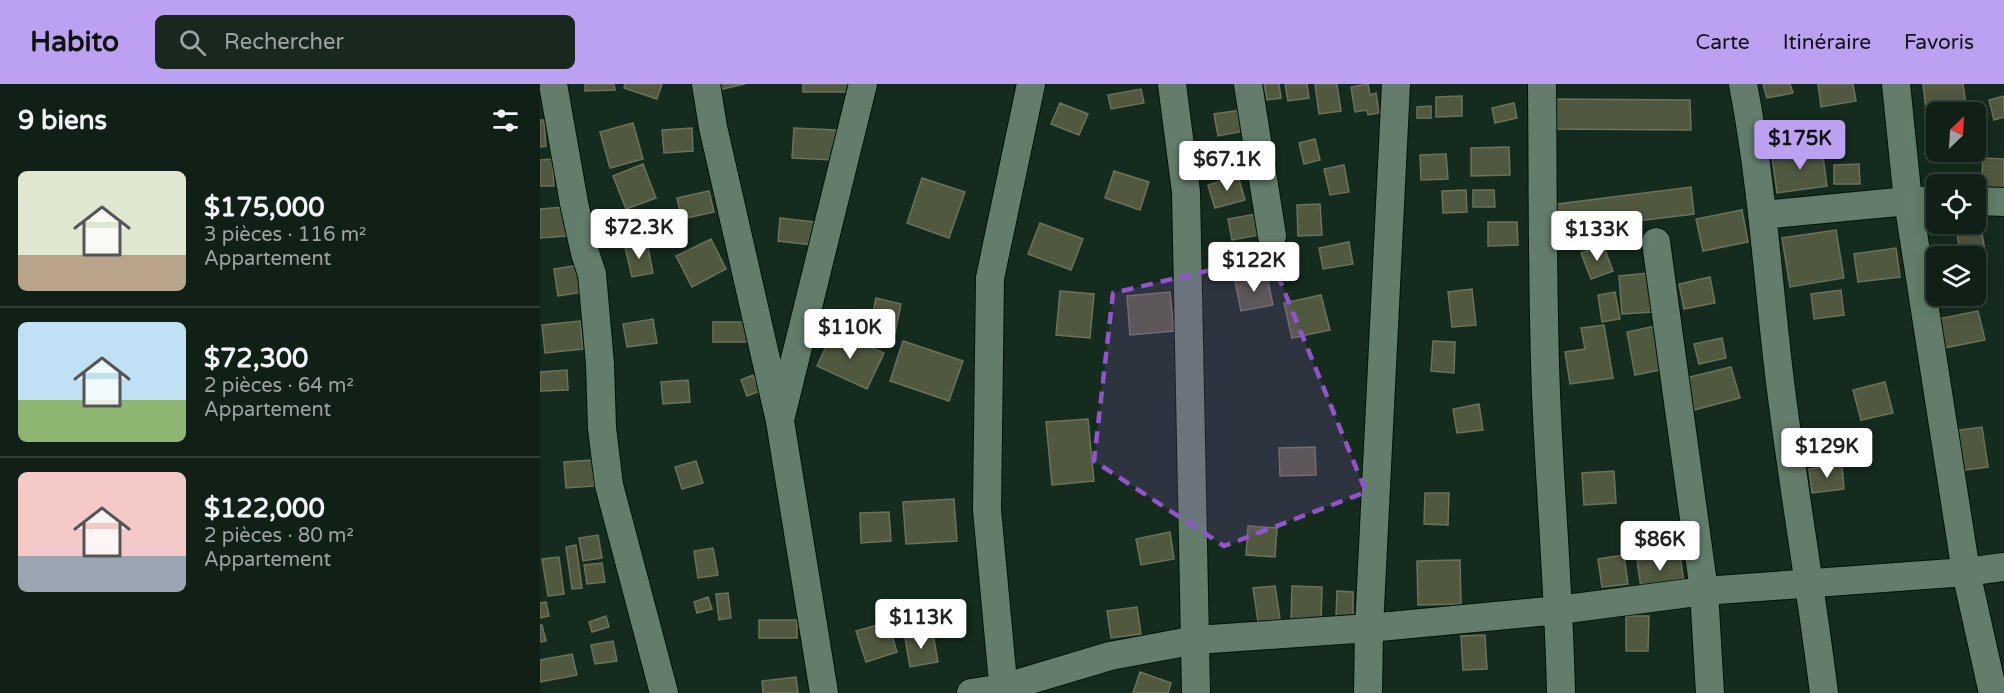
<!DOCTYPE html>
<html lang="fr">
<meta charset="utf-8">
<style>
body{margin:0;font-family:"Varela Round",sans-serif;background:#19281f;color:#f1f3f6;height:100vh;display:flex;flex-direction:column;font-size:22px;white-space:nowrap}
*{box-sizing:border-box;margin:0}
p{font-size:20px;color:#9ca3a1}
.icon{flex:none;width:33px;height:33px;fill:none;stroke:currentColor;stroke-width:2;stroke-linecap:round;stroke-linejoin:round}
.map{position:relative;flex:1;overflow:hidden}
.side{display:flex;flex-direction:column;background:#102016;width:540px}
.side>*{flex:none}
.needle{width:39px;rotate:25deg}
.tools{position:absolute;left:1386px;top:18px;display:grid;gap:12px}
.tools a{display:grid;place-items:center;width:60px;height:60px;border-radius:9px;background:#102016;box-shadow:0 3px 15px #0003,0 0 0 2px #303e35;font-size:30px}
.price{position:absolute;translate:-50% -51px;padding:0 14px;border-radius:6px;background:#fff;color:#222;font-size:20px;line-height:39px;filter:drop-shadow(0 2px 3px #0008)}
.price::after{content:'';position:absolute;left:50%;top:36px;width:18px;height:14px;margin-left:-9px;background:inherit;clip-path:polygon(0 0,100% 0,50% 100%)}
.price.selected{background:#bca0f2;color:#111}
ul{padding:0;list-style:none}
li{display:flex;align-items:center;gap:18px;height:150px;padding:0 18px}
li+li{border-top:2px solid #303e35}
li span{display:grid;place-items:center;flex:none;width:168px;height:120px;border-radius:9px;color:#555}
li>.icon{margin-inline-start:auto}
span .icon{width:72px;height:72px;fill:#fffc;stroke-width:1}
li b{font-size:26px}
h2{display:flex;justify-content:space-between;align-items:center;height:72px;padding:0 18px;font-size:26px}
header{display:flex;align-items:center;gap:36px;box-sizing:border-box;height:84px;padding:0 30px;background:#bca0f2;color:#111}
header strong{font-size:28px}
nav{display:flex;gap:33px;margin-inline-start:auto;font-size:21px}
.search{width:420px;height:54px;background:#19281f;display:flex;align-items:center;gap:15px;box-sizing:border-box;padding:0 21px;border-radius:9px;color:#9ca3a1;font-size:22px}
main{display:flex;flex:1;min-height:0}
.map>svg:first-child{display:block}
.building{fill:#505840;stroke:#6a735a;stroke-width:1.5}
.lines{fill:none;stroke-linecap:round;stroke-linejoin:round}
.minor-casing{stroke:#011307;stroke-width:30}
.minor{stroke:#637c6b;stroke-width:28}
.marked{fill:#9155c9;fill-opacity:0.2;stroke:#9155c9;stroke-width:4.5;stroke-dasharray:12 8;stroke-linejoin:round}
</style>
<header>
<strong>Habito</strong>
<div class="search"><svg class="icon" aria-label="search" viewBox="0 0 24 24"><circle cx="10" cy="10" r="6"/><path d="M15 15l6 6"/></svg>Rechercher</div>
<nav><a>Carte</a><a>Itinéraire</a><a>Favoris</a></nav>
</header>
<main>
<section class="side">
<h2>9 biens<svg class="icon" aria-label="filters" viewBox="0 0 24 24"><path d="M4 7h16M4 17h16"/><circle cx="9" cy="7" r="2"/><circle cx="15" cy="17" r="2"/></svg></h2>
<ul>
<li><span style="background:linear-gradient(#dfe7d0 70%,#b9a48a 0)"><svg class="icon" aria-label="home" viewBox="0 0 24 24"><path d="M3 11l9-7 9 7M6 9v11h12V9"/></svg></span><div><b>$175,000</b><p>3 pièces · 116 m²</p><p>Appartement</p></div></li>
<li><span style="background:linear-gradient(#bfe0f5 65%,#8fb573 0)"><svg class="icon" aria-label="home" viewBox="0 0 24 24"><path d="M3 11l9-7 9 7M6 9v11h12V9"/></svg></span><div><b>$72,300</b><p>2 pièces · 64 m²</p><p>Appartement</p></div></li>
<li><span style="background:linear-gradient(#f6c9c9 70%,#9aa5b1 0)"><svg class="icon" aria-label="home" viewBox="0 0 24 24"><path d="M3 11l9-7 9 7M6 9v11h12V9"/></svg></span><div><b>$122,000</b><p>2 pièces · 80 m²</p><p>Appartement</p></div></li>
</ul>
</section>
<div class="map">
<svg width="1464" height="609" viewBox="0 0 1464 609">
<rect width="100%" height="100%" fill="#152b1d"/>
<path class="building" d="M45 0H74L75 6 45 7Z
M85 0H122L117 15 84 4Z
M177 0H205L178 6Z
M263 0H311V8H263Z
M724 0H739L741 14 727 16Z
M745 0H767L769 14 748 17Z
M775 0H797L801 27 779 30Z
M828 0 830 11 836 9 839 29 828 31 827 26 815 28 811 3Z
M1223 0H1250L1253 9 1227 14Z
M1278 0H1313L1316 17 1281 23Z
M1383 0H1423L1426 21 1386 26Z
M601 5 604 19 571 25 568 11Z
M922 12V32L896 33V13Z
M1464 12V33L1454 36 1449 16Z
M1009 15 1150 16 1151 46 1009 45Z
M520 19 548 30 539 51 511 40Z
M974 19 977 34 955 39 952 24Z
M891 22V34H877V23Z
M1435 22 1443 67 1414 72 1413 68H1436V28H1407L1406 27Z
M701 26 705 47 678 52 674 30Z
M0 36H4L6 62 0 63Z
M93 39 103 75 70 84 60 48Z
M152 44 153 67 124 69 122 46Z
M254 44 296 46 294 76 252 74Z
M775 55 780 76 764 80 759 59Z
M969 63 970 91 931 92V64Z
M1282 65 1287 102 1237 109 1232 72Z
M906 70 908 95 881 96 880 71Z
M1443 74 1464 75V106L1441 105Z
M12 75 14 102H0V76Z
M103 80 116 114 86 125 73 92Z
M1319 80 1320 100H1294V81Z
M804 81 809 108 790 111 784 85Z
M574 87 609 98 600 126 565 114Z
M698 92 705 116 675 124 668 101Z
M382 94 425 108 409 154 367 139Z
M1151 103 1154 130 1014 147 1010 121Z
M926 106 927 128 903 129 902 107Z
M933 106H954L955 123H933Z
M169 107 174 128 142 135 137 114Z
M780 120 782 151 758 152 757 121Z
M24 123 26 152 0 154V125Z
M1202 126 1208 158 1163 167 1156 135Z
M721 129 725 150 692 156 688 135Z
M1439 133 1446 172 1436 174V172H1421L1415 140H1436V134Z
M240 134 274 138 272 161 238 157Z
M948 138H977L978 161 948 162Z
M500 139 543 155 531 186 488 170Z
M1296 146 1304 194 1250 203 1242 154Z
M171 155 186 185 152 203 136 172Z
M809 158 813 180 783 185 779 164Z
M107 159 113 189 92 193 85 163Z
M1063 161 1073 187 1051 195 1041 169Z
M1356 164 1360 193 1318 198 1314 170Z
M45 180 50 207 18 212 14 185Z
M1109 189 1113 228 1082 230 1079 192Z
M727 192 733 221 701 227 695 197Z
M1170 193 1175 219 1144 225 1139 200Z
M932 205 936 241 912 243 908 208Z
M1301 206 1304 231 1274 235 1271 210Z
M520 207 554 210 550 254 516 251Z
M630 208 634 247 590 251 587 212Z
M1075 208 1080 235 1062 238 1058 211Z
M781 211 790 246 752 254 744 219Z
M336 214 361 220 355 249 330 243Z
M1438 227 1445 256 1399 265 1393 236Z
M113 235 117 259 87 263 83 240Z
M40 237 43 265 5 269 2 241Z
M173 238H208L209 258H173Z
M1064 241 1073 294 1030 300 1025 268 1045 265 1041 244Z
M1116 242 1125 285 1095 291 1087 248Z
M294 246 344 269 327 305 277 282Z
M1182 254 1186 274 1159 280 1154 260Z
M363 257 423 277 409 317 350 297Z
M893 257 915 258 914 289 891 287Z
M1191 283 1200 314 1154 326 1146 294Z
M27 286 28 306 0 307V288Z
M213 291 220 307 207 312 201 296Z
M148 296 150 318 123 320 121 298Z
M1345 298 1353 329 1321 336 1313 306Z
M939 320 943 346 917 349 913 325Z
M548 335 554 397 512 401 506 338Z
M1442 343 1448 383 1418 387 1413 347Z
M775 363 776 391 740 392 739 364Z
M52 376 54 402 26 404 24 378Z
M156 377 163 399 142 405 135 383Z
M1302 381 1304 405 1272 409 1269 385Z
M1074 387 1076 419 1044 421 1042 389Z
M885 409H909L908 441 884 440Z
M414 415 417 457 366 460 363 418Z
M349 428 351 457 321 459 320 429Z
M708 442 737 444 735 473 706 471Z
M630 448 634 475 601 481 596 455Z
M58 451 62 474 43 477 39 454Z
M36 461 42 504 32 505 26 463Z
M173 464 178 491 158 494 154 467Z
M1084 471 1088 500 1062 503 1058 475Z
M1140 471 1144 499 1101 504 1097 476Z
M19 473 24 510 8 512 2 475Z
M920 476 921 520 878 521 877 477Z
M62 479 65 498 47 500 44 481Z
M735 502 740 535 718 538 713 504Z
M752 502 782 503 781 539H751Z
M797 507 813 508V533L796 532Z
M188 509 191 534 179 536 176 510Z
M168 513 172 525 157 529 154 518Z
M6 518 9 532 0 534V519Z
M597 523 601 550 571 554 567 527Z
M66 532 69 543 52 548 49 538Z
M1086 532H1109L1108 567H1086Z
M219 536H257V554H219Z
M348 538 357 568 326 578 316 547Z
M0 541H2L6 557 0 558Z
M393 550 398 578 370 583 365 554Z
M945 551 947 585 923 586 921 552Z
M73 557 77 577 55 580 51 561Z
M32 570 37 591 0 598V576Z
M600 588 631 599 628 609H593Z
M256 593 258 609H223L222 597Z"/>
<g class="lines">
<g class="minor-casing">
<path id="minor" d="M13 0 34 119 45 169 52 190 60 280 62 344 69 401 124 609
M166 0 173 43 240 337 284 609
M632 0 646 108 656 609
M708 0 732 152
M1002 0C1003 103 1002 206 1006 309 1010 409 1019 509 1021 609
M1203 0C1222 98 1228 199 1240 298 1253 402 1271 505 1284 609
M1356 0 1368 117 1426 488 1453 609
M1436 117 1464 118
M1222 131 1368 117H1396
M1116 158 1164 507 1170 609
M241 332 323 0
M431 609 463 604 570 572 656 556 829 544 1019 526 1164 507 1426 488 1464 483
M464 609 447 426 450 194 491 0
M828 609 829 544 856 0"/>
</g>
<use href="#minor" class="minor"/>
</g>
<path class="marked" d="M730 172 826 408 684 462 554 377 573 209Z"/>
</svg>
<div class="tools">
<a><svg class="needle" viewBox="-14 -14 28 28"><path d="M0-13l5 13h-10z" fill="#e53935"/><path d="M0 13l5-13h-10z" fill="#9ca3a1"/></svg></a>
<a><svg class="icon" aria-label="locate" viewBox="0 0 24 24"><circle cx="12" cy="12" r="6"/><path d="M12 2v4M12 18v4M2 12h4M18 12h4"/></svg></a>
<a><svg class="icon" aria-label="layers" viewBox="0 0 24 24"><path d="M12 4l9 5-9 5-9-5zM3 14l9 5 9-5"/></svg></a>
</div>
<b class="price selected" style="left:1260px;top:87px">$175K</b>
<b class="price" style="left:687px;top:108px">$67.1K</b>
<b class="price" style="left:99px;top:176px">$72.3K</b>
<b class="price" style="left:1057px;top:178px">$133K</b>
<b class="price" style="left:714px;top:209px">$122K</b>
<b class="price" style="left:310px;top:276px">$110K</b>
<b class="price" style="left:1287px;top:395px">$129K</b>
<b class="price" style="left:1120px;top:488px">$86K</b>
<b class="price" style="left:381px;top:566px">$113K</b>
</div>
</main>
